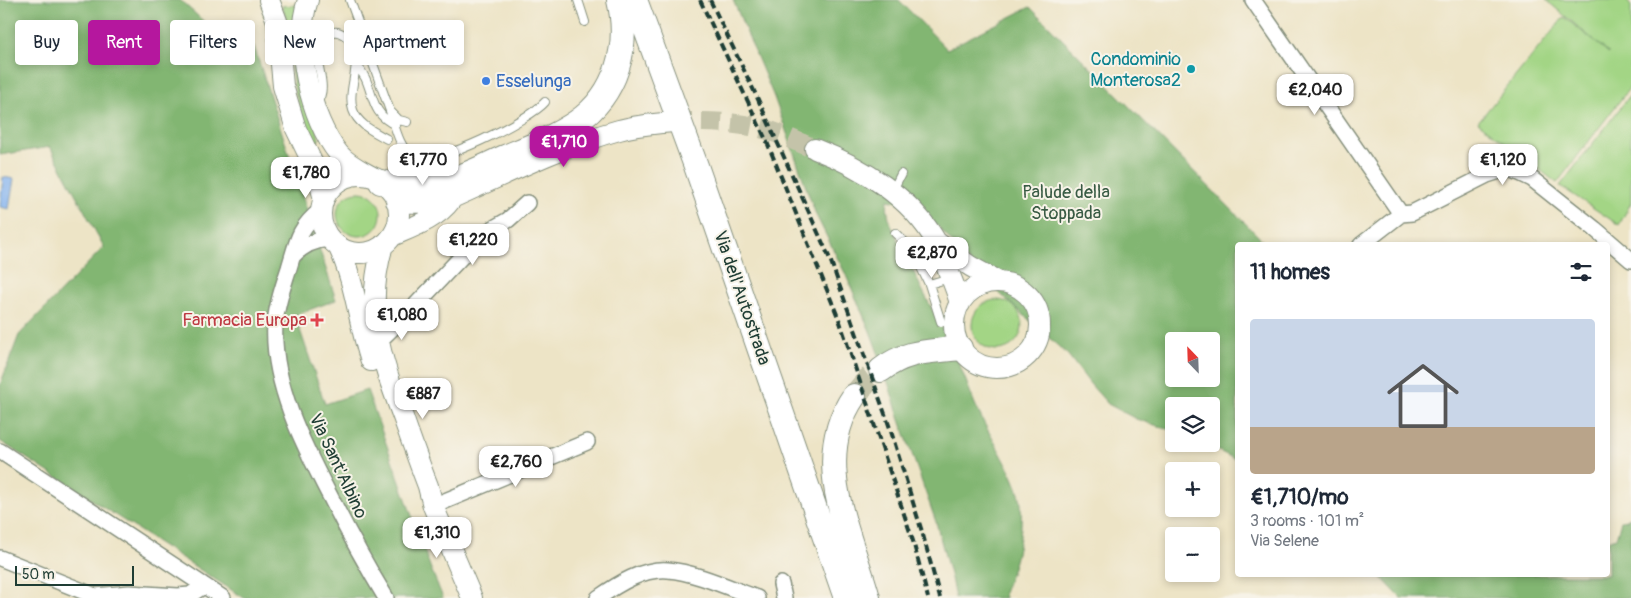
<!DOCTYPE html>
<meta charset="utf-8">
<style>
body{margin:0;font-family:Pangolin,sans-serif;background:#f2f2f3;color:#1f2937;height:100vh;display:flex;flex-direction:column;font-size:19px;white-space:nowrap}
*{box-sizing:border-box;margin:0}
p{font-size:16px;color:#747a83}
.icon{flex:none;width:28px;height:28px;fill:none;stroke:currentColor;stroke-width:2;stroke-linecap:round;stroke-linejoin:round}
.map{position:relative;flex:1;overflow:hidden}
.panel{position:absolute;left:1235px;top:242px;width:375px;height:335px;display:flex;flex-direction:column;background:#fff;border-radius:5px;box-shadow:0 2px 8px #0003}
.panel>*{flex:none}
.guide{position:absolute;left:15px;top:20px;width:475px;height:45px;display:flex;gap:10px}
.needle{width:32px;rotate:337deg}
.buttons{position:absolute;left:1165px;top:332px;display:grid;gap:10px}
.buttons a{display:grid;place-items:center;width:55px;height:55px;border-radius:5px;background:#fff;box-shadow:0 2px 8px #0003;font-size:25px}
.scale{position:absolute;left:15px;bottom:12px;width:119px;box-sizing:border-box;padding-left:5px;border:2px solid #1f3d34;border-top:0;font-size:14px;line-height:18px;white-space:nowrap;color:#1f3d34;-webkit-text-stroke:4px #f7f3e8;paint-order:stroke}
.price{position:absolute;translate:-50% -42px;padding:0 11px;border-radius:10px;background:#fff;color:#222;font-size:16px;line-height:32px;filter:drop-shadow(0 1px 2px #0008)}
.price::after{content:'';position:absolute;left:50%;top:30px;width:15px;height:11px;margin-left:-8px;background:inherit;clip-path:polygon(0 0,100% 0,50% 100%)}
.price.active{background:#b5179e;color:#fff}
ul{padding:0;list-style:none}
li{display:grid;align-content:center;gap:10px;height:265px;padding:0 15px}
li span{display:grid;place-items:center;height:155px;border-radius:5px;color:#555}
li>.icon{margin-inline-start:auto}
span .icon{width:90px;height:90px;fill:#fffc;stroke-width:1}
li b{font-size:21px}
h2{display:flex;justify-content:space-between;align-items:center;height:60px;padding:0 15px;font-size:21px}
.pill{padding:0 18px;border-radius:5px;background:#fff;box-shadow:0 2px 8px #0003;font-size:18px;line-height:45px}
.pill.active{background:#b5179e;color:#fff}
.map>svg:first-child{display:block}
.green{fill:#a3d585;stroke:#61895c}
.forest{fill:#82b672;stroke:#507a53;fill-rule:evenodd}
.water{fill:#85b4f0;stroke:#527892}
.lines{fill:none;stroke-linecap:round;stroke-linejoin:round}
.secondary-tunnel{stroke:#c4c3a9;stroke-width:20;stroke-dasharray:20 10;stroke-linecap:butt}
.trunk-tunnel{stroke:#c4c3a9;stroke-width:24;stroke-dasharray:24 12;stroke-linecap:butt}
.service-casing{stroke:#86907d;stroke-width:10}
.minor-casing{stroke:#86907d;stroke-width:18}
.secondary-casing{stroke:#86907d;stroke-width:22}
.trunk-casing{stroke:#86907d;stroke-width:26}
.service{stroke:#fff;stroke-width:8}
.minor{stroke:#fff;stroke-width:15}
.secondary{stroke:#fff;stroke-width:20}
.trunk{stroke:#fff;stroke-width:24}
.rail{stroke:#1f3d34;stroke-width:4;stroke-dasharray:8 4;stroke-linecap:butt}
.culture-dot{fill:#0f9aa8;stroke:#f7f3e8;stroke-width:2}
.shop-dot{fill:#3f7fe0;stroke:#f7f3e8;stroke-width:2}
.health-dot{fill:#e0444e;stroke:#f7f3e8;stroke-width:2}
.labels{text-anchor:middle;dominant-baseline:central;stroke-width:4;stroke-linejoin:round;paint-order:stroke}
.culture-label{font-size:18px;fill:#0d838f;stroke:#f7f3e8;text-anchor:end}
.shop-label{font-size:18px;fill:#366cbe;stroke:#f7f3e8;text-anchor:start}
.park-label{font-size:18px;fill:#395b44;stroke:#f7f3e8}
.street-label{font-size:18px;fill:#1f3d34;stroke:#f7f3e8}
.health-label{font-size:18px;fill:#be3a42;stroke:#f7f3e8;text-anchor:end}
</style>
<div class="map">
<svg width="1631" height="598" viewBox="0 0 1631 598">
<rect width="100%" height="100%" fill="#f7f3e8"/>
<filter id="ink" filterUnits="userSpaceOnUse"><feTurbulence type="fractalNoise" baseFrequency=".02" numOctaves="2"/><feDisplacementMap in="SourceGraphic" scale="10" xChannelSelector="R" yChannelSelector="G"/><feConvolveMatrix kernelMatrix="1 2 1 2 8 2 1 2 1" color-interpolation-filters="sRGB"/></filter>
<filter id="wash" filterUnits="userSpaceOnUse"><feTurbulence type="fractalNoise" baseFrequency=".0096" numOctaves="4" result="noise"/><feDisplacementMap in="SourceGraphic" scale="20" xChannelSelector="R" yChannelSelector="G"/><feGaussianBlur stdDeviation="1.12" result="paint"/><feColorMatrix in="noise" values="0 0 0 0 0 0 0 0 0 0 0 0 0 0 0 0 0 1.4 0 .05"/><feComposite in="paint" operator="in"/></filter>
<g filter="url(#wash)">
<rect width="100%" height="100%" fill="#ede4c6"/>
<path class="green" d="M1546 0H1626L1631 6V86L1557 183 1478 122 1564 17 1609 53Z
M297 5 319 140 313 142C304 122 296 101 293 79 289 54 291 29 282 6Z
M1631 94V203L1619 225 1560 186Z
M337 214a22 22 0 1 1 44 0a22 22 0 1 1-44 0Z
M972 325a25 25 0 1 1 50 0a25 25 0 1 1-50 0Z"/>
<path class="forest" d="M0 0H180L210 27 254 46 336 300 295 315 325 404 367 390 431 569 443 598H244L0 441V385L19 335 104 247 50 147 0 155Z
M733 0H899L947 49 1030 7 1267 245H1238L1237 460 1205 444H1211V406H1174V431L1136 419 1108 404 1091 385 1068 355 985 280 941 230 917 206 888 200C884 219 900 243 908 260 924 296 944 330 960 366 967 382 972 399 980 415 991 439 1019 479 1021 504 1023 539 1016 561 1004 593L1005 598H955L951 578 936 522 898 414 882 363 870 331 845 273 816 215 774 97ZM1174 341H1211V379H1174Z
M1631 516V598H1401L1379 575H1608V541L1616 538 1621 521 1627 520Z"/>
<path class="water" d="M3 177 14 179 9 209 0 207Z"/>
</g>
<g filter="url(#ink)">
<g class="lines">
<path class="secondary-tunnel" d="M672 122C703 122 734 121 764 129 781 134 798 142 815 149"/>
<path class="trunk-tunnel" d="M854 396 869 379 881 370"/>
<g class="service-casing">
<path id="service" d="M350 0 390 111 399 120 407 122
M578 0 585 22
M356 65C376 84 366 113 396 125
M317 102C330 87 312 61 319 43 321 38 328 32 334 32 337 31 341 33 344 35 370 52 345 87 353 110 358 125 375 132 387 139
M390 111C395 126 399 149 414 158 434 168 531 119 545 102
M892 192 901 174
M895 233 912 249 929 284 950 278
M929 284 941 322"/>
</g>
<g class="minor-casing">
<path id="minor" d="M1253 0 1401 214
M321 210C298 228 297 242 289 268 283 286 277 304 275 323 271 383 304 446 331 498 348 532 366 565 386 598
M1361 245 1401 214 1412 213 1487 175 1509 168 1532 179 1595 229 1631 260
M293 256C303 245 314 240 329 239
M378 342 413 308 483 234 508 220 527 203
M0 451 223 598
M433 506 587 442
M0 558 95 596 129 593 178 596 190 595 199 589 202 584
M781 584 784 598
M598 598C618 584 643 568 668 570 695 572 732 589 757 598"/>
</g>
<g class="secondary-casing">
<path id="secondary" d="M269 0 277 21 283 86 296 129 316 170 324 199
M308 0C293 43 310 119 339 154 347 164 360 170 371 176
M815 149C862 167 911 197 937 243 942 250 944 260 947 268 952 280 957 291 960 304
M321 214a39 39 0 1 1 78 0a39 39 0 1 1-78 0Z
M396 201C416 204 433 204 452 198 506 174 561 146 619 130 636 125 654 124 672 122
M392 236C413 227 437 219 451 200
M938 243 970 266 999 282
M383 245C364 310 380 356 403 417 411 440 419 463 428 486L433 506 472 598
M338 246C356 283 358 323 371 361
M954 325a43 43 0 1 1 86 0a43 43 0 1 1-86 0Z"/>
</g>
<g class="trunk-casing">
<path id="trunk" d="M635 0 696 166 846 598
M381 182C433 195 460 177 505 157 529 147 555 137 577 122 617 94 630 46 619 0
M881 370C907 350 929 352 960 348
M854 396C810 460 850 532 868 598"/>
</g>
<use href="#service" class="service"/>
<use href="#minor" class="minor"/>
<use href="#secondary" class="secondary"/>
<use href="#trunk" class="trunk"/>
<path class="rail" d="M700 0 767 142 840 322 913 541 928 598
M710 0 756 95 830 259 890 428 923 535 940 598"/>
</g>
</g>
<circle class="culture-dot" cx="1191" cy="69" r="5"/>
<circle class="shop-dot" cx="486" cy="81" r="5"/>
<path class="health-dot" d="M314.5 312.5h5v5h5v5h-5v5h-5v-5h-5v-5h5z"/>
<g class="labels">
<g class="culture-label">
<text x="1181" y="59">Condominio<tspan x="1181" dy="21">Monterosa2</tspan></text>
</g>
<g class="shop-label">
<text x="496" y="81">Esselunga</text>
</g>
<g class="park-label">
<text x="1066" y="192">Palude della<tspan x="1066" dy="21">Stoppada</tspan></text>
</g>
<g class="street-label">
<text transform="translate(742 298) rotate(71)">Via dell'Autostrada</text>
<text transform="translate(338 466) rotate(65)">Via Sant'Albino</text>
</g>
<g class="health-label">
<text x="307" y="320">Farmacia Europa</text>
</g>
</g>
</svg>
<div class="buttons">
<a><svg class="needle" viewBox="-14 -14 28 28"><path d="M0-13l5 13h-10z" fill="#e53935"/><path d="M0 13l5-13h-10z" fill="#747a83"/></svg></a>
<a><svg class="icon" aria-label="layers" viewBox="0 0 24 24"><path d="M12 4l9 5-9 5-9-5zM3 14l9 5 9-5"/></svg></a>
<a>+</a>
<a>−</a>
</div>
<div class="scale">50 m</div>
<b class="price" style="left:1315px;top:116px">€2,040</b>
<b class="price active" style="left:564px;top:168px">€1,710</b>
<b class="price" style="left:423px;top:186px">€1,770</b>
<b class="price" style="left:1503px;top:186px">€1,120</b>
<b class="price" style="left:306px;top:199px">€1,780</b>
<b class="price" style="left:473px;top:266px">€1,220</b>
<b class="price" style="left:932px;top:279px">€2,870</b>
<b class="price" style="left:402px;top:341px">€1,080</b>
<b class="price" style="left:423px;top:420px">€887</b>
<b class="price" style="left:516px;top:488px">€2,760</b>
<b class="price" style="left:437px;top:559px">€1,310</b>
<div class="guide">
<a class="pill">Buy</a>
<a class="pill active">Rent</a>
<a class="pill">Filters</a>
<a class="pill">New</a>
<a class="pill">Apartment</a>
</div>
<section class="panel">
<h2>11 homes<svg class="icon" aria-label="filters" viewBox="0 0 24 24"><path d="M4 7h16M4 17h16"/><circle cx="9" cy="7" r="2"/><circle cx="15" cy="17" r="2"/></svg></h2>
<ul>
<li><span style="background:linear-gradient(#c9d6e8 70%,#b9a48a 0)"><svg class="icon" aria-label="home" viewBox="0 0 24 24"><path d="M3 11l9-7 9 7M6 9v11h12V9"/></svg></span><div><b>€1,710/mo</b><p>3 rooms · 101 m²</p><p>Via Selene</p></div></li>
</ul>
</section>
</div>
